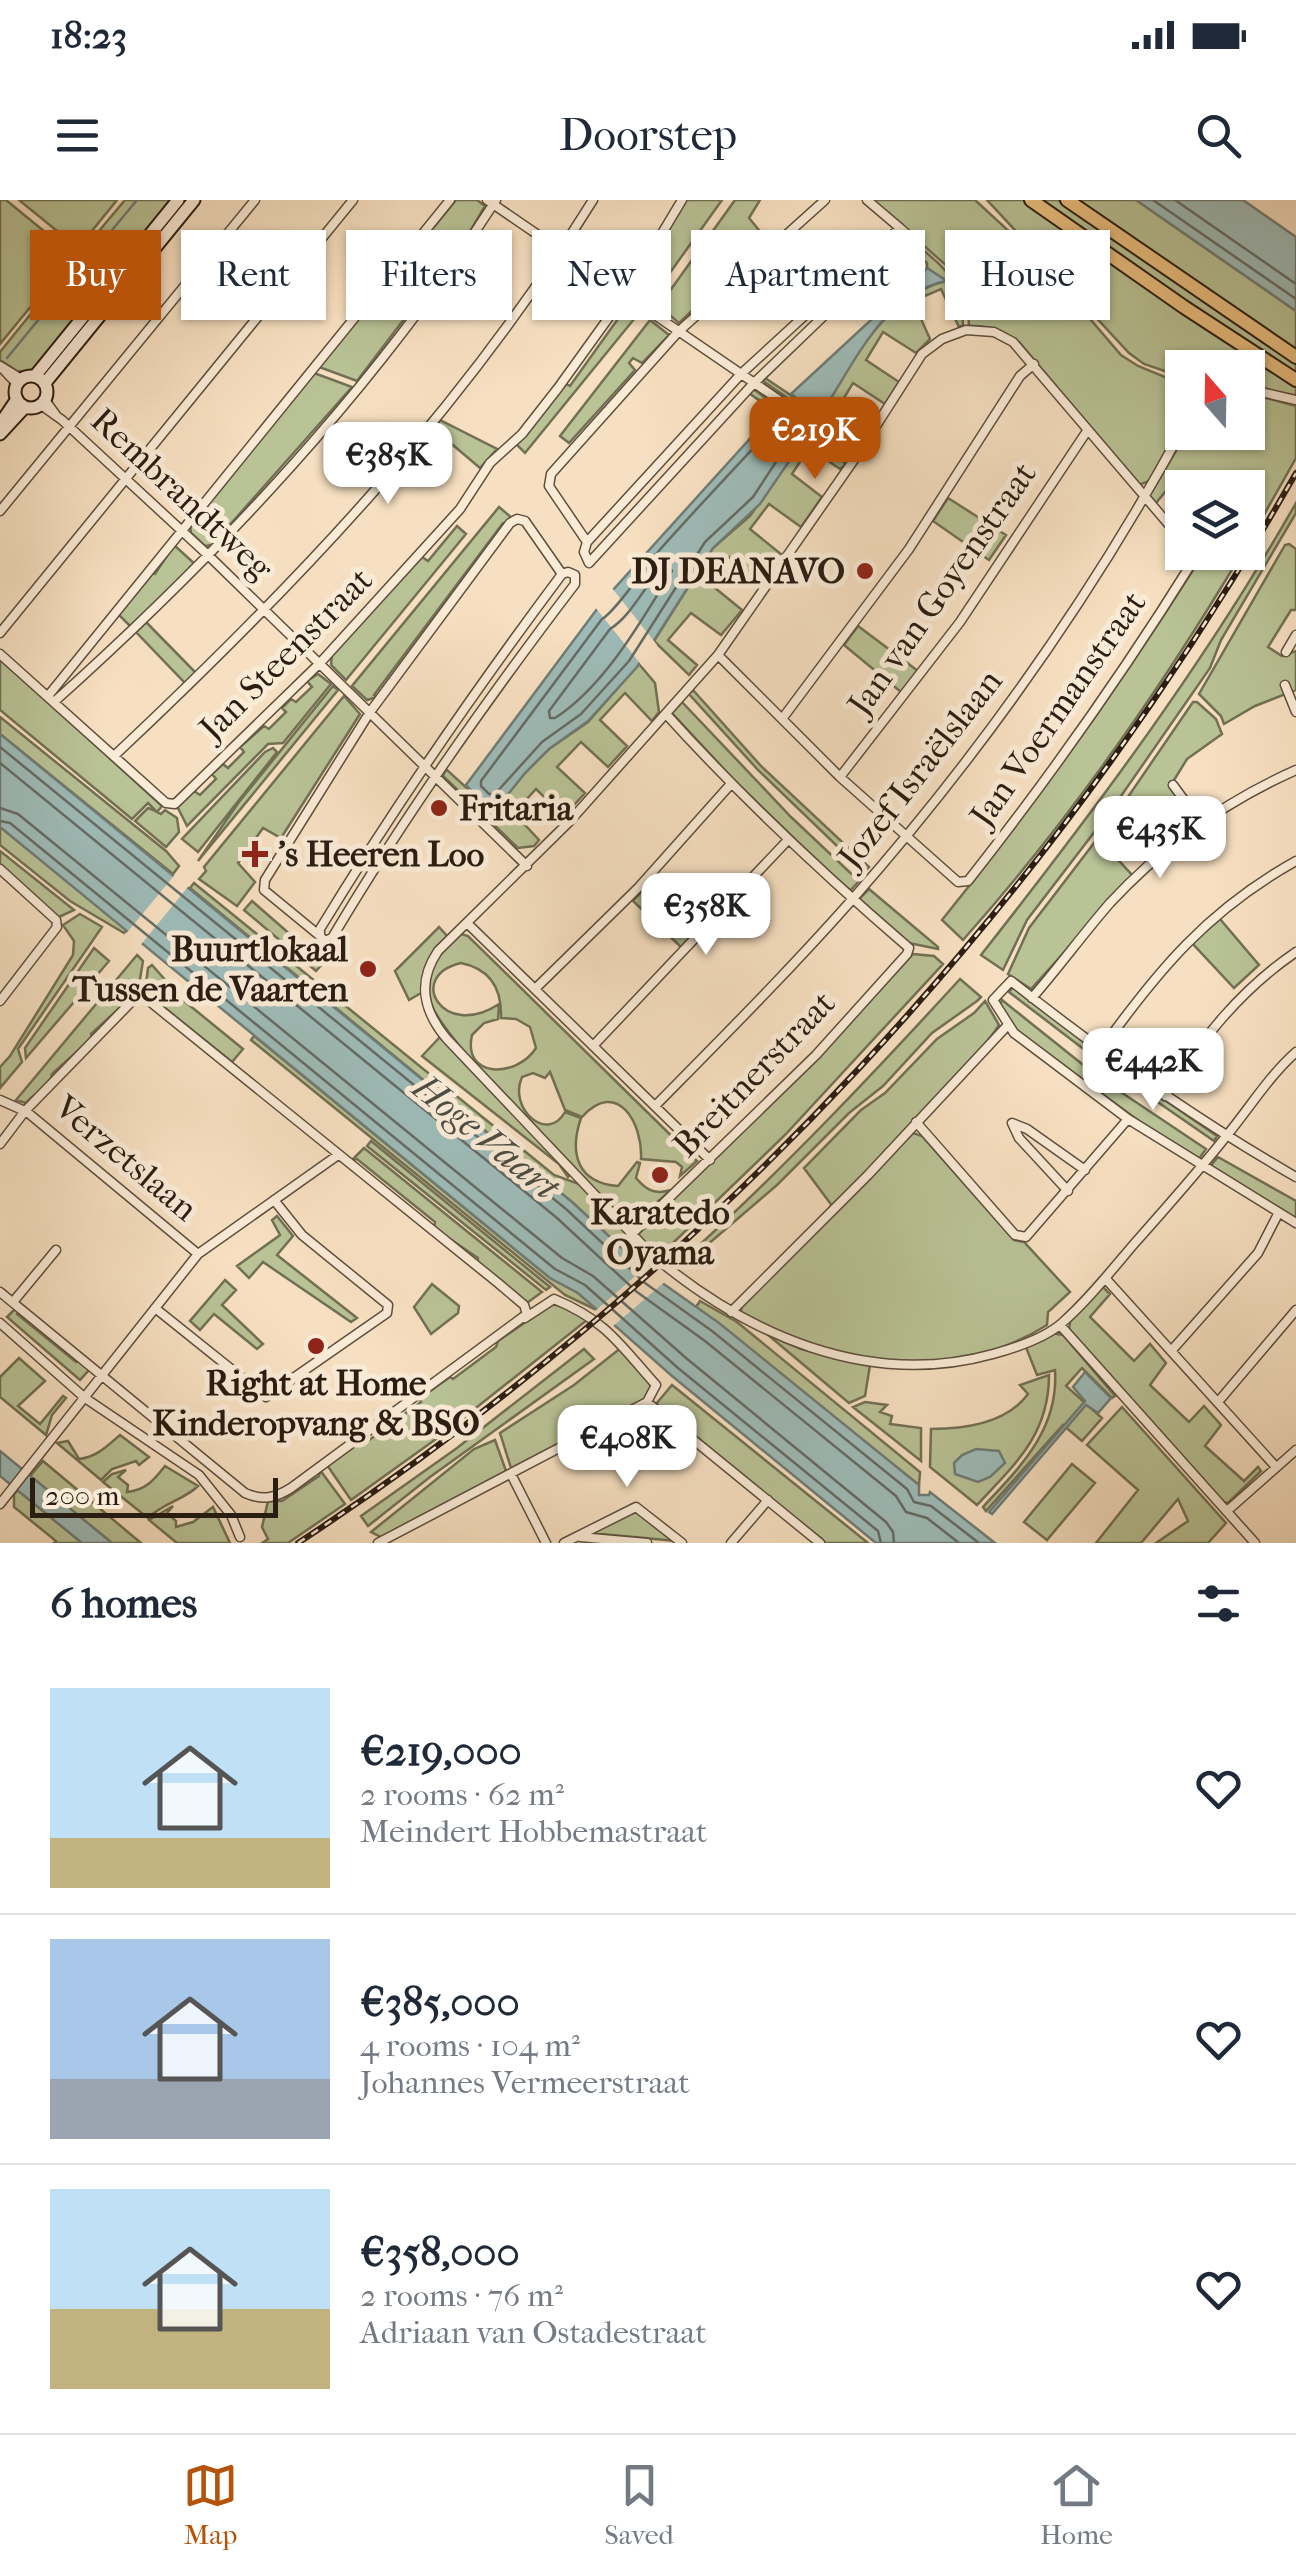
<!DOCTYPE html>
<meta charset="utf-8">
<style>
body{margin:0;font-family:"IM FELL French Canon",serif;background:#f6f6f7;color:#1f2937;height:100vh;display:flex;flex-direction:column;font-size:38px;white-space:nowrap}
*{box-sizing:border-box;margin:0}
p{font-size:32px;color:#747a83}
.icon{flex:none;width:55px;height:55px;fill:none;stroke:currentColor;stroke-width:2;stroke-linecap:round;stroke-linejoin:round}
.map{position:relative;height:1343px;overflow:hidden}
.side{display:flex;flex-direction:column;background:#fff;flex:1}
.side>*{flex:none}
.top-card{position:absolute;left:30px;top:30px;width:1238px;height:90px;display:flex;gap:20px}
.needle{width:65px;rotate:340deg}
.tools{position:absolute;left:1165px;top:150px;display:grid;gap:20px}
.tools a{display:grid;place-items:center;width:100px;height:100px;border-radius:0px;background:#fff;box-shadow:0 2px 8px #0004;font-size:50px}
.scale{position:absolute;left:30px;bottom:25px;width:248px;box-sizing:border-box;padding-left:10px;border:5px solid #2a1d11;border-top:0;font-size:28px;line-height:35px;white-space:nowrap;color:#2a1d11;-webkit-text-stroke:8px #faebd7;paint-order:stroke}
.price{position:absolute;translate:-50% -85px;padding:0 22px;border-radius:20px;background:#fff;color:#222;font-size:32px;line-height:65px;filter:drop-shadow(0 2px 5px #0008)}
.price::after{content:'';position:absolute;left:50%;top:60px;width:30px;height:22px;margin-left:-15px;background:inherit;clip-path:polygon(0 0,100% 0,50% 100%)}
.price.selected{background:#b45309;color:#fff}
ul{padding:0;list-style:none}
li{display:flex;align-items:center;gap:30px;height:250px;padding:0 50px}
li+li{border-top:2px solid #e0e1e3}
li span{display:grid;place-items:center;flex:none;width:280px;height:200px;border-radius:0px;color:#555}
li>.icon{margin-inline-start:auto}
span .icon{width:120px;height:120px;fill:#fffc;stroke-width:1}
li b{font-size:42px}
h2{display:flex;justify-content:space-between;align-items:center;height:120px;padding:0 50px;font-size:42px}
.chip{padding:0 35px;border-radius:0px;background:#fff;box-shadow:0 2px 8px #0004;font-size:35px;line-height:90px}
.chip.selected{background:#b45309;color:#fff}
.status{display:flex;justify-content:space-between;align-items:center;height:70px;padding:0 50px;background:#fff;direction:ltr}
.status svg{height:28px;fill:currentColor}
header{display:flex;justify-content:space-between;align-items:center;height:130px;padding:0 50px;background:#fff;font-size:45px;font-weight:600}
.dock{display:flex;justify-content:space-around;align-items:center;height:140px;border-top:2px solid #e0e1e3;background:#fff;font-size:28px;color:#747a83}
.dock a{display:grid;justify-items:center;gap:5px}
.dock .selected{color:#b45309}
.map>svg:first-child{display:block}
.green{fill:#b9c396;stroke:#727054;stroke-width:2.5;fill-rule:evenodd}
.water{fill:#9ebcb9;stroke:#707c76;stroke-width:2.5}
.pier{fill:#f7e0c1}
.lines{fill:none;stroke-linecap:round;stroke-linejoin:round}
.shore{stroke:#646c65;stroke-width:2.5}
.stream{stroke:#707c76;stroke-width:2.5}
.minor-casing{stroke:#5d4e3d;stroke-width:11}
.secondary-casing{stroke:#2a1d11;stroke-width:15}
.trunk-casing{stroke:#2a1d11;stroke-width:16}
.minor{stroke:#faebd7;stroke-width:8}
.secondary{stroke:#faebd7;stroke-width:11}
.trunk{stroke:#ecc080;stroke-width:12}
.rail-casing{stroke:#2a1d11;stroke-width:6}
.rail{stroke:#faebd7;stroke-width:2.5;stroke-dasharray:8;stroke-linecap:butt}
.poi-dot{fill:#8f2418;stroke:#faebd7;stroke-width:4}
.labels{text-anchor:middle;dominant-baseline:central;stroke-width:10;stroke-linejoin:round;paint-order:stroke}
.street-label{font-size:35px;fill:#2a1d11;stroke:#faebd7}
.poi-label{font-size:35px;font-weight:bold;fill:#2a1d11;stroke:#faebd7;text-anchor:end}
.water-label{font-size:38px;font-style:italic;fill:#4d4d43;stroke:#faebd7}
</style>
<div class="status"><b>18:23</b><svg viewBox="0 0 49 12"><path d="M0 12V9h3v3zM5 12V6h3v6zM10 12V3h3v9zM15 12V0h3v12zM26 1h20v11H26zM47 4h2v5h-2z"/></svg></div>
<header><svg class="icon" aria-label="menu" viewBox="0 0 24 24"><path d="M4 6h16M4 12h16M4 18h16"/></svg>Doorstep<svg class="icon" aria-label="search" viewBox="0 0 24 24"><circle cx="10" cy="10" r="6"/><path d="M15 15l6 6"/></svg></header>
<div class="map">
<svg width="1296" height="1343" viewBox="0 0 1296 1343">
<rect width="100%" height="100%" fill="#f7e0c1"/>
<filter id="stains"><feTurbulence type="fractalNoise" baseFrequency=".002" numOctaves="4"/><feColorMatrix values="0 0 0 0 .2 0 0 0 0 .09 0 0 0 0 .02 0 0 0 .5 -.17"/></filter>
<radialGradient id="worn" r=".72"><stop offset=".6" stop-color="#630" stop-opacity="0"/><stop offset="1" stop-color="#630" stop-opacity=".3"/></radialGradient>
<path class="green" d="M0 0H6L73 55 0 144Z
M19 0H117L78 48Z
M125 0H171L111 73 83 50Z
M456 0H477L485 6 468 35 357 181 319 167Z
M686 0H722L649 102 633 90Z
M735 0H760L749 18 767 40 679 123 659 106Z
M872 0H975L1038 58 1121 155 1138 166 1182 184V224L1149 281 1139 285 1019 142C1003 131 989 125 969 126L967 97 957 75Z
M987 0H1025L1178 108 1296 184V197L1248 184V168H1182V177L1144 164 1129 153Z
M1041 0H1058L1296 162V176Z
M1076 0H1136L1296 111V150Z
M914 42C947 71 962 78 963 125L959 127 941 89 913 101 930 139 916 153 883 132 866 160 899 182 885 204 853 183 836 211 866 231 847 239 763 181 765 178 810 208 824 206C855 158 886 96 946 81L927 68V63L909 46Z
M76 58 105 81 40 167 28 172 17 171 0 160V152Z
M626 102 639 113 525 253 516 244 566 184 570 186 620 116 617 112Z
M650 120 669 135 642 163 633 158 629 163 635 170 569 243 560 236Z
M314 173 352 187 212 345 205 346 191 333 190 325Z
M753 189 840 250 845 265 840 269 809 248 792 274 822 297 801 327 769 304 750 329 782 355 761 381 729 357 709 383 742 410 721 435 691 413 668 440 697 465 689 475 654 441 713 348 750 316 807 235 749 193Z
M1248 193 1296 206V258L1248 343V288L1178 276 1156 303 1149 295 1187 233 1248 232Z
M440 220 497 249 480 268 434 229Z
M948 298 1006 335 989 360 933 321Z
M1296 303V313L1221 440 1210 468 1112 609 1027 720 1003 770 981 755C1095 610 1205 463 1296 303Z
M499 307 512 318 505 324 503 323 374 495 377 497 367 500 352 486Z
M457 326 466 334 346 480 331 465 332 454 422 357 428 361Z
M1289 344 1296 349V410H1291L1268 447 1282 456 1296 451V490L1255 506 1224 524 1221 516 1199 494 1285 345Z
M174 345 196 365 131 427 118 414 153 373 155 374Z
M1197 353H1242C1161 489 1069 621 963 740L942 720C1033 608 1117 489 1195 367Z
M146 422 196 473 185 483 136 432Z
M858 426 918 471 901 492 844 445Z
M0 458 162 606 157 612 161 614 165 610 177 618 179 632 166 647 135 621 148 608 156 611 148 603 132 619 0 510Z
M639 464 655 483 659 512 652 521 625 493 600 520 627 546 608 567 581 542 557 567 585 593 564 616 536 589 514 613 539 640 534 646 518 648 443 576 446 569 493 612 525 573 549 549 588 522Z
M318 474 331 484 283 543 268 544 187 626 177 606 194 591 200 595 216 579 212 574 223 564 228 568 244 552 240 547 264 526 269 529 286 512 282 508 291 499 296 502 312 487 307 481Z
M333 486 338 490 198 661 239 602Z
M693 490 761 566 869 667 864 672 758 570 689 494Z
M344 496 360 514 281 638 263 628 238 663 255 682 237 706 199 679 206 671 204 667Z
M682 502 791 617 859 681 849 692 735 581 672 513Z
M1193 502H1197L1216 519 1222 534 1187 559 1171 585 1196 622 1185 630 1166 606 1111 652 1133 676 1031 789 1008 774 1029 728 1117 613Z
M0 517 166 651 179 666 173 674 0 534Z
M273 548 277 552 198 652 182 639 265 552Z
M0 627 127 730 124 733 70 701 0 645Z
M0 651 74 710 57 718 0 665Z
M651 682 702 729 683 749 633 701Z
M194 683 554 975 579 984 657 1061 646 1071 572 1002 190 688Z
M869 689 938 747V749L909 743 858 700Z
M252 701 323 763 316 771 244 710Z
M80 714 102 727 18 849 22 862 0 888V867L10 856 73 755 74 741 63 725Z
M1220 719 1259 765 1234 788 1192 743Z
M439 727 448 737 426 765 421 793 409 800 395 771Z
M461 734 468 736 697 961 680 976 682 967 676 962 641 959C643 923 617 878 582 917L565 910 550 872 545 878 533 873 522 877C508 908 547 944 565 912L581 918C569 953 577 983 618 986L637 962 640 963 636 978C646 990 655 995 671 990L637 1020 628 1023C594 988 426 828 427 791 428 765 442 750 461 734ZM461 763C491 769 502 789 501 818L516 819 530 827 536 848C517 878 462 879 472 835L484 823 498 819 499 804C443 841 405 776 461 763Z
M94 748 109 761 26 858 25 848Z
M913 754 934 756 943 764 786 934 673 1043 657 1054 638 1037 640 1032 842 831Z
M137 755 143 761 138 791 91 834 92 838 52 874C50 888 33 894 26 903L16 900Z
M152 765 183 800 243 849 232 862 145 792 148 768Z
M960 779 981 797 977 801 932 833 883 886 849 913 777 985 699 1052 694 1050C788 964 874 873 960 779Z
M1013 787 1128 875 1217 936 1214 941 1107 867 1009 792Z
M1002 800 1097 876 1206 949 1196 963 1013 828 999 806Z
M985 801 999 825 995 831 961 875 833 1007 804 968 861 910 885 893 937 839 974 813Z
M254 836 550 1078 578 1093 601 1112 565 1095 251 840Z
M440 837 571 974 568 977 559 964 422 856Z
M913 933 922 936 1014 1040 1024 1042 1070 1092 1048 1112 1047 1125C976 1170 883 1171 805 1143 783 1135 762 1123 741 1113L742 1102Z
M371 941 550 1087 546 1090 525 1073 367 946Z
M364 948 542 1092 527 1103 477 1063 478 1058 434 1028 435 1022 357 959 352 960Z
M1218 957 1296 1001V1020L1208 969Z
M277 1016 293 1036 277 1055 357 1118 351 1122 263 1062 249 1078 237 1066 280 1035 272 1020Z
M225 1080 236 1090 222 1105 263 1144 257 1149 214 1114 200 1130 190 1121Z
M432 1084 459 1106 458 1113 431 1134 414 1107Z
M1101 1085 1110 1094 1090 1117 1134 1161 1150 1144 1166 1163 1150 1185 1189 1222 1204 1206 1221 1225 1205 1246 1244 1281 1258 1267 1261 1271 1228 1303 1223 1302 1069 1129 1071 1117Z
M700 1101 737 1122 920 1272 919 1285 696 1107Z
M552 1104 567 1108 587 1120 443 1234 351 1300 327 1265 362 1240 365 1243 421 1202 419 1199 450 1177 453 1179 496 1147 498 1141Z
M16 1108 19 1111 17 1114 76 1162 79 1160 90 1169 80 1180 7 1117Z
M1051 1133 1063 1135 1115 1196 1112 1198 1082 1168 1066 1186 1102 1218 1082 1241 1063 1225 986 1311 983 1307C1020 1267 1059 1230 1055 1170L1037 1175 1025 1145Z
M767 1134 801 1149 870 1165 865 1196 849 1203Z
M622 1147 650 1184 651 1192 644 1199 511 1268 500 1233 574 1185Z
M584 1149 594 1159 430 1277 368 1326 361 1316 457 1248Z
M19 1158 45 1181 18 1206 40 1224 63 1196 66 1198 52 1215 46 1235 0 1197V1177Z
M1049 1175C1049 1235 1015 1264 977 1305L930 1267 931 1229C965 1229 1007 1223 1028 1194L1020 1185Z
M672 1185 868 1343H826L656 1204Z
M865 1202 887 1205 880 1212 892 1216 890 1224 921 1228V1261L853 1207Z
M1122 1207 1226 1323 1208 1343H1156L1188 1321 1178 1299 1141 1343H1096L1138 1290 1087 1245Z
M120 1235 149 1257 139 1265 136 1261 112 1269 101 1280 57 1243 68 1241 79 1259C97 1257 107 1246 120 1235Z
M495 1240 506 1271 381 1337 371 1332 474 1249Z
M43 1261 141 1343H112L30 1276Z
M1072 1264 1095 1283 1047 1340 1024 1322Z
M165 1266 198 1286C184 1300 163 1303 148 1318L103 1282 112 1274 126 1270 118 1277 128 1285 127 1292C146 1290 154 1280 165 1266Z
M320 1270 345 1304 288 1343H262L268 1339 262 1327 268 1301H282L319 1276Z
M18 1290 82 1343H54L56 1341 14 1307V1294Z
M173 1306 167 1313 176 1321V1327L193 1322 213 1307 230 1343H177L149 1320Z
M639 1311 677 1341 590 1333 630 1312Z"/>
<path class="water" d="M1136 0H1243L1296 37V111Z
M927 68 947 81C888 91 857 157 828 203L810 208 791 194Z
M774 212 807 235 760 304 713 348 637 467 588 521 549 549 525 573 493 613 466 585 597 409 610 398 613 390Z
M0 534 572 1002 651 1075 719 1123 919 1285V1295H929L930 1292 995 1343H876L672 1176 578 1093 550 1078 0 627Z
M1085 1172 1111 1198 1098 1213 1086 1205 992 1314 989 1312 1085 1201 1073 1187Z
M976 1249 999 1251 1005 1263 990 1277 978 1282 955 1274 954 1263 962 1255Z
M0 1251 112 1343H82L0 1276Z"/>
<path class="pier" d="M612 388 657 445 643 467 595 407Z
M177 672 191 683 139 747 125 735Z
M648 1065 667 1080 612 1127 594 1112Z"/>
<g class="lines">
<path class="shore" d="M1153 0 1296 99
M1175 0 1296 84
M778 227 791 239 753 297 705 342 629 461 581 514 542 542 495 594H489L481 586V581L602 419C615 412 644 369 656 354 694 311 733 270 772 228Z
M667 364 672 371C642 420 604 487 555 518H550L549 511 610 429C634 414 645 382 667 364Z
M0 547 566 1009 645 1083 712 1131 907 1289 914 1302 931 1306 979 1343
M0 563 557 1018 637 1092 705 1141 896 1296 906 1312 927 1318 959 1343
M0 608 18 614 562 1058 593 1076 686 1158 886 1322 893 1332 894 1343
M0 621 10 623 555 1069 585 1085 678 1168 878 1331 881 1343"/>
<path class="stream" d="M93 53 137 0
M7 158 81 68"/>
<g class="minor-casing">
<path id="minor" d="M487 0 858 254
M867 0 900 28
M900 28 911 38 834 106 754 183 589 363 584 352 587 342 741 174Z
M0 166 21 179
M2 168 17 184
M1248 189 1296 200
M45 200 56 215
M41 205 62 220 209 356 527 666
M0 311 255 0
M1182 340 1013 142 994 132 966 130 942 139 922 154 858 254 718 455 569 622 438 751C417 782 423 810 446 838L650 1053C745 1134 867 1189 993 1154 1015 1148 1045 1138 1062 1123 1088 1100 1111 1071 1134 1044 1166 1008 1198 972 1228 934 1250 907 1270 875 1296 852
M587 342 549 286 551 274 678 132 825 0
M568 372 575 375V384C488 498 405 615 332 738L325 741 320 736V729C395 606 476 489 562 374Z
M0 433 353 0
M1286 452 1296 435
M0 454 166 603 175 604 320 463 460 309 490 263 522 234 558 188 625 95 682 0
M718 455 840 577 958 682 968 681C1049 578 1124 472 1193 361L1192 352
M1285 485 1296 512
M48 496 450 0
M54 502C220 353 375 188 496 0
M782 519 909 349 1020 176 1034 164
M114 556C297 384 459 214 593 0
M840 577 960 422 1087 231
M1173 585 1201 623
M0 669 56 720 57 727 0 801
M467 723 710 960
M320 736 264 690 265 680 370 512 510 323 517 319 525 321 562 374
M536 788 639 687 730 585
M1032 798C1059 767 1083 734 1110 703 1162 647 1226 601 1296 570
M593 846 787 641
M1100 851C1158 770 1208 710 1296 661
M1165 896C1201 840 1240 790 1296 752
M0 900 27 912 198 1054
M655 906C721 839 787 773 850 702 977 558 1090 399 1182 230
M916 922 1015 1035 1026 1037 1128 919
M0 944 25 911 138 795 143 796 498 1083 524 1105 527 1114 291 1288C275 1298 263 1301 245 1293L0 1092
M1296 977C1195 919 1102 853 1011 781L993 800 1014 833 1128 919 1296 1023
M1068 991 1019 938 1012 923 1027 929 1085 970
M632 1034 816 855 907 754 909 748C823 674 742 598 666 514
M1105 1078 1276 1267
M13 1102 56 1050
M155 1108 266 1197 387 1113 388 1105 302 1035 274 1000
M731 1112 868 975 1007 826
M0 1123 85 1198 199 1275 231 1315 240 1337
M1060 1125 1255 1343
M1172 1150 1258 1053 1278 1014
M647 1202 820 1343
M1218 1202 1296 1110
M511 1274 546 1343
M0 1304 198 1054 338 955
M1227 1311 1296 1250
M580 1337 647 1343
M378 1343 647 1202 656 1185C620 1145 607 1121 554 1099L525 1118
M564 1343 636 1307 682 1343
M731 1343 768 1300"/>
</g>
<g class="secondary-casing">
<path id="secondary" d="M15 192a16 16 0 1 1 32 0a16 16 0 1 1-32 0Z
M35 176 178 0
M45 183 194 0
M0 224 17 199
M0 234 25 207"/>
</g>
<g class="trunk-casing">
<path id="trunk" d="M1031 0 1184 107 1296 180
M1067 0 1296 157"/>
</g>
<use href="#minor" class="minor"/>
<use href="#secondary" class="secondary"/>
<use href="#trunk" class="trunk"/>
<g class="rail-casing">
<path id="rail" d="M298 1343C711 1072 1052 701 1296 273"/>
</g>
<use href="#rail" class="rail"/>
</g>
<g class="poi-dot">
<circle cx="865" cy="371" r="10"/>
<circle cx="439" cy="608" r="10"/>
<path d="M250 639h10v10h10v10h-10v10h-10v-10h-10v-10h10z"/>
<circle cx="368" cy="769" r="10"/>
<circle cx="660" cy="975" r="10"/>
<circle cx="316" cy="1146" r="10"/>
</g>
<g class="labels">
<g class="street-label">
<text transform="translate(182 294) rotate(43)">Rembrandtweg</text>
<text transform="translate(942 389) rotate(-55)">Jan van Goyenstraat</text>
<text transform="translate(286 454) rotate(-45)">Jan Steenstraat</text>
<text transform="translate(1058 509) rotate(-55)">Jan Voermanstraat</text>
<text transform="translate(920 569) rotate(-52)">Jozef Israëlslaan</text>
<text transform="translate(754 874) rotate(-46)">Breitnerstraat</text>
<text transform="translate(126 958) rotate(40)">Verzetslaan</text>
</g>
<g class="poi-label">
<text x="845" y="371">DJ DEANAVO</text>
<text x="459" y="608" text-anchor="start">Fritaria</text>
<text x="278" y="654" text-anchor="start">'s Heeren Loo</text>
<text x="348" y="749">Buurtlokaal<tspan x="348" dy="40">Tussen de Vaarten</tspan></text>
<text x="660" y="1012" text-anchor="middle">Karatedo<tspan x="660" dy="40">Oyama</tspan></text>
<text x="316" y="1183" text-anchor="middle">Right at Home<tspan x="316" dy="40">Kinderopvang &amp; BSO</tspan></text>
</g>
<g class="water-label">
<text transform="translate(486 937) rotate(39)">Hoge Vaart</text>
</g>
</g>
<rect width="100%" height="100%" filter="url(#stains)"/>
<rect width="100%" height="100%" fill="url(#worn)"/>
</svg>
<div class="tools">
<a><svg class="needle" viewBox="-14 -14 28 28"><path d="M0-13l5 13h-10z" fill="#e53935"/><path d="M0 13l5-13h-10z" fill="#747a83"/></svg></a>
<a><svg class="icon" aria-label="layers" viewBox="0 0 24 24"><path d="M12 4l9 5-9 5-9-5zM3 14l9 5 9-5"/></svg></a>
</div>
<div class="scale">200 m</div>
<b class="price selected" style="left:815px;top:282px">€219K</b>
<b class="price" style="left:388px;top:307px">€385K</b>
<b class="price" style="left:1160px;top:681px">€435K</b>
<b class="price" style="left:706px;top:758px">€358K</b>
<b class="price" style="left:1153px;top:913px">€442K</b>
<b class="price" style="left:627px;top:1290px">€408K</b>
<div class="top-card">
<a class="chip selected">Buy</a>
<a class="chip">Rent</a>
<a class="chip">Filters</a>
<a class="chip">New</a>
<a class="chip">Apartment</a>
<a class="chip">House</a>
</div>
</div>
<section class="side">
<h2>6 homes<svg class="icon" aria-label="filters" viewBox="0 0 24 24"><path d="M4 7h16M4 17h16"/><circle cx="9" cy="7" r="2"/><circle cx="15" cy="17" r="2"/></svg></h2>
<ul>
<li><span style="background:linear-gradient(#bfe0f5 75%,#c2b280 0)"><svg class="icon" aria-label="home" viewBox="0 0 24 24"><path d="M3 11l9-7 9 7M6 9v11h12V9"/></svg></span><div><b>€219,000</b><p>2 rooms · 62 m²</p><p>Meindert Hobbemastraat</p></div><svg class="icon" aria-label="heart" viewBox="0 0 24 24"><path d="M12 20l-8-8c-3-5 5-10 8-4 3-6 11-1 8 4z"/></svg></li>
<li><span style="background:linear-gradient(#a9c7e8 70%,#9aa5b1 0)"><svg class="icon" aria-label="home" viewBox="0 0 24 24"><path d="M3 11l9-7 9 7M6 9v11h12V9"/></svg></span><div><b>€385,000</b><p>4 rooms · 104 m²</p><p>Johannes Vermeerstraat</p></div><svg class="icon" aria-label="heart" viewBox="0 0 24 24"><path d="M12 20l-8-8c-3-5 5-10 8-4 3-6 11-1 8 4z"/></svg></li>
<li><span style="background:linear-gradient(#bfe0f5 60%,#c2b280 0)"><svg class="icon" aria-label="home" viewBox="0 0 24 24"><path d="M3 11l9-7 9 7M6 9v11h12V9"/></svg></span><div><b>€358,000</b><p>2 rooms · 76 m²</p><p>Adriaan van Ostadestraat</p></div><svg class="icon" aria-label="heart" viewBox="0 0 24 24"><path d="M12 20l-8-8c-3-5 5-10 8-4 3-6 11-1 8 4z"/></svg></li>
</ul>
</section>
<nav class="dock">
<a class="selected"><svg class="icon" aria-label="map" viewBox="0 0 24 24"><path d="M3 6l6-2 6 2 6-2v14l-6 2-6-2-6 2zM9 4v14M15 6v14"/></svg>Map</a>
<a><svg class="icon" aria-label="saved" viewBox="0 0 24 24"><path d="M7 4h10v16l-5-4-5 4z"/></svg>Saved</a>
<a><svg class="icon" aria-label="home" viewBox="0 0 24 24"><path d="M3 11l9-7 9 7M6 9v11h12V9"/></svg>Home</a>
</nav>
